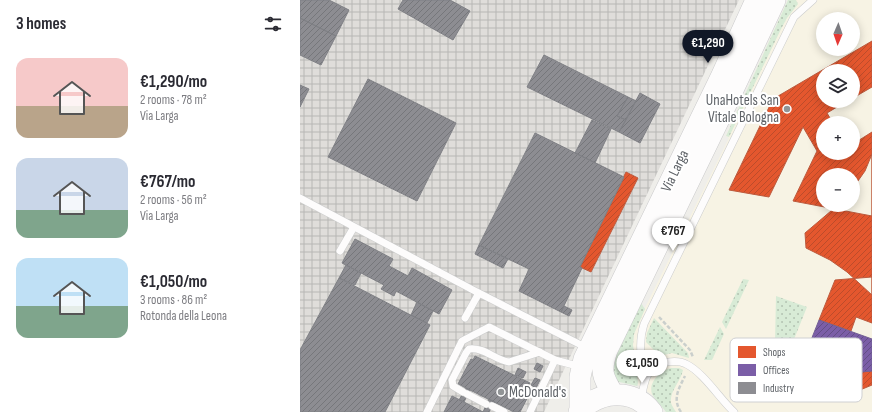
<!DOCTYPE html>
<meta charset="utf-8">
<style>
body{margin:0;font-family:"Sofia Sans Condensed",sans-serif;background:#f2f2f3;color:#2b2b33;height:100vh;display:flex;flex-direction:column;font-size:15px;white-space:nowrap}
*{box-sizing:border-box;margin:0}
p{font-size:13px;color:#7c7c81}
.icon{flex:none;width:22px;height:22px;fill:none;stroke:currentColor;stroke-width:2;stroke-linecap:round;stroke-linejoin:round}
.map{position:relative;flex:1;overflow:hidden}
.sheet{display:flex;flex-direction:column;background:#fff;width:300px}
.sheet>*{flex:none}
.needle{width:26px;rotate:182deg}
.tools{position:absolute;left:516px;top:12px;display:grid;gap:8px}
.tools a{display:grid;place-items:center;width:44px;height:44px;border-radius:50%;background:#fff;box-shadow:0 2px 10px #0003;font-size:20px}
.price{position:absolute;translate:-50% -34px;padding:0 9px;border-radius:14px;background:#fff;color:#222;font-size:13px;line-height:26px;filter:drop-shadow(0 1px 2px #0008)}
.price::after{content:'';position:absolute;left:50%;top:24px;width:12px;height:9px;margin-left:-6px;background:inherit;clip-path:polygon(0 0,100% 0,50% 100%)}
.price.active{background:#111827;color:#fff}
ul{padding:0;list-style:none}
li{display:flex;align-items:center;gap:12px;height:100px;padding:0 16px}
li span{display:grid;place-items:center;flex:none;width:112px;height:80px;border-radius:12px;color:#555}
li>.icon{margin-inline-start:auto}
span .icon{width:48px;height:48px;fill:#fffc;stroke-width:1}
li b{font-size:17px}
h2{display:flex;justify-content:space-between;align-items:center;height:48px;padding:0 16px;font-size:17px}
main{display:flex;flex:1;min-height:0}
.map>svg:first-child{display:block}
.commercial{fill:#f7f3e4;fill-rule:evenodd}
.industrial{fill:url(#industrial-grid)}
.grass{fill:url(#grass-dots)}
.shops{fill:url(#shops-hatch);stroke:#bc5b3f;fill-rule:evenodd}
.offices{fill:url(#offices-hatch);stroke:#736094}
.industry{fill:url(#industry-hatch);stroke:#7f8085}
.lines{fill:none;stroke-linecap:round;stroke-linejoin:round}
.service-casing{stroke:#cbcccc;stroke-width:8}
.secondary-casing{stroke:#cacacb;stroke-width:22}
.path{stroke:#cacfcc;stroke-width:2.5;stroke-dasharray:4 2;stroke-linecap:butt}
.service{stroke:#fdfcfc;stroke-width:7}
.secondary{stroke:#fdfcfc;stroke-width:21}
.poi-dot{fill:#919496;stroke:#fff;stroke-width:1.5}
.labels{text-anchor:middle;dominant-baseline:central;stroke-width:4;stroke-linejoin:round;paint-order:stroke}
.poi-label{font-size:15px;fill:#5f6368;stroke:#fff;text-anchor:end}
.street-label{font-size:15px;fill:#5f6368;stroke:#fff}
.key{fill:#fff;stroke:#cfd0d2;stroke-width:1}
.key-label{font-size:11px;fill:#5f6368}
</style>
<main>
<section class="sheet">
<h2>3 homes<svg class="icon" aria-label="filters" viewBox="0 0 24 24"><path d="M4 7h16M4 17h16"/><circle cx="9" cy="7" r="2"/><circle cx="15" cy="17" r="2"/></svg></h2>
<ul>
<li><span style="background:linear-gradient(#f6c9c9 60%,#b9a48a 0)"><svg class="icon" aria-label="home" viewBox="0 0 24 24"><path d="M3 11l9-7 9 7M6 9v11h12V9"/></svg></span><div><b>€1,290/mo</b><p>2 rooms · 78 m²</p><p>Via Larga</p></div></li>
<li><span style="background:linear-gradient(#c9d6e8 65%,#7fa58c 0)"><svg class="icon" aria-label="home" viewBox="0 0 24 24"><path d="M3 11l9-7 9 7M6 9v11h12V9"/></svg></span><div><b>€767/mo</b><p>2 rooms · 56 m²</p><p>Via Larga</p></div></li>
<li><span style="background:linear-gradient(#bfe0f5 60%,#7fa58c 0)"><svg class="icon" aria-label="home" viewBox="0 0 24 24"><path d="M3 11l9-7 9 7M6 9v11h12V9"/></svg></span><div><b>€1,050/mo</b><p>3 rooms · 86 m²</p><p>Rotonda della Leona</p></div></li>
</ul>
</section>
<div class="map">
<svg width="572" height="412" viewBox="0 0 572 412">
<defs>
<pattern id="industrial-grid" width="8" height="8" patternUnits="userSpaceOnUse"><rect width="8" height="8" fill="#dfddda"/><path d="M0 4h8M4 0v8" fill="none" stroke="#b8b7b5"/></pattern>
<pattern id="grass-dots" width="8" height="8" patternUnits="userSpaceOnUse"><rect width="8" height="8" fill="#d8ebd6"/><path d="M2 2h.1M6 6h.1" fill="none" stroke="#b2c2b1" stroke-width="1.8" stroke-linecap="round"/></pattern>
<pattern id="shops-hatch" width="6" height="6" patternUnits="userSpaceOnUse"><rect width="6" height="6" fill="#e4572e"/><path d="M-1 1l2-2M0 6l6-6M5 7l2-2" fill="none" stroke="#bc4c2b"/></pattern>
<pattern id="offices-hatch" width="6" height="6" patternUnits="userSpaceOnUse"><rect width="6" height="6" fill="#7b5ea7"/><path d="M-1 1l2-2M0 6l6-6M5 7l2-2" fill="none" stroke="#634e85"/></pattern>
<pattern id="industry-hatch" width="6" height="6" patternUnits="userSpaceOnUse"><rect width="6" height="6" fill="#8d8d92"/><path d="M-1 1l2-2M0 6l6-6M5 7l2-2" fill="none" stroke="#76777b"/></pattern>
</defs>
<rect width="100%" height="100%" fill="#efeeea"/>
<path class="commercial" d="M488 0H572V412H376L338 385 333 345 334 334 337 324 429 138 426 136ZM523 19H553V49H523ZM523 71H553V101H523ZM523 123H553V153H523ZM523 175H553V205H523Z"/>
<path class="industrial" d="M0 0H439L244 412H0Z"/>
<path class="grass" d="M488 0H496L498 4 487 18 481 29 429 137 426 136Z
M443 279 449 280 426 329 422 322Z
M476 296 507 307 474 389Z
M341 303 345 309 334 334 333 345 338 383 337 386 315 381 308 368Z
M354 318 388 353 389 358 372 353 360 356 346 342 347 333Z
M420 327 424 334 412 360H404Z
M371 368H379L383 370C381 381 369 392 371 403 372 406 375 410 376 412H366C362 406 355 400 352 394 348 382 361 370 371 368Z"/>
<path class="shops" d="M572 41V87L553 98V71H523V101H547L527 113 533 123H523V153H553V144L572 132V216L493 201 517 151 503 127 469 197 429 190 473 99ZM523 175H553V205H523Z
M572 154V295L547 272 530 260 506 248 505 233 538 205H553V188L565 171Z
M326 172 338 178 291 272 280 267Z
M572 277V323L556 317 551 331 519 320 535 280Z
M572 371V385L548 395V389L539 374Z"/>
<path class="offices" d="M519 320 572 339V371L496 378Z"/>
<path class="industry" d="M0 0H29L49 10 36 36 0 18Z
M103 0H150L170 11 153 40 98 9Z
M0 18 36 36 21 65 0 55Z
M244 55 328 97 317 116 326 120 319 132 227 87Z
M68 79 156 123 117 201 28 157Z
M0 85 9 89 0 107Z
M340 93 360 104 340 143 319 132Z
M328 97 336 101 326 120 317 116Z
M292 120 311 129 295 163 275 153Z
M235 133 324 177 280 267 282 268 261 312 219 291 229 269 179 245Z
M55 239 93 259 89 266 108 276 112 268 152 290 139 314 96 291 94 296 81 289 84 285 42 263Z
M179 245 208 259 203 268 175 254Z
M46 265 61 273 55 285 39 278Z
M39 278 130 325 85 412H0V350Z
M117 302 133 311 127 323 111 315Z
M264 306 272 310 269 316 261 312Z
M175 356 230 383 228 387 232 389 220 412H214L158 384 171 359 173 360Z
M237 363 243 366 240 372 234 369Z
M218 368 226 372 223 378 215 375Z
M235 378 240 380 236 388 231 385Z
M166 388 170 390 164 402 159 400Z
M152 396 164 402 183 412H144Z
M189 399 195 402 189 412H183Z"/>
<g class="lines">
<g class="service-casing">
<path id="service" d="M0 198 173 290 287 348
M40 251 54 227
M165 318 179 293
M345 377C341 358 338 343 344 324L494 17 513 0
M163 392 153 386 152 380 166 353 169 349C184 347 195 360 209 362L240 352
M167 394 186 404
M341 400C344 384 345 369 362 363 371 361 379 360 386 364 403 372 420 399 434 412
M192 406 204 412
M127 412 162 341 189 327 255 360 281 367
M230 412 255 360"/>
</g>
<g class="secondary-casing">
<path id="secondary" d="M313 394C302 376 300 371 307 350L423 111 475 0
M280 411V377L284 359 422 75 456 0
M279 412C299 391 333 387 352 412"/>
</g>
<path class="path" d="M359 317 390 350 393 357
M381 412C372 399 379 388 385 376"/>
<use href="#service" class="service"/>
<use href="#secondary" class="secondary"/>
</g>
<g class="poi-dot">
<circle cx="487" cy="109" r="4"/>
<circle cx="201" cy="392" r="4"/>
</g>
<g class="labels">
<g class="poi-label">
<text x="479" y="100">UnaHotels San<tspan x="479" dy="17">Vitale Bologna</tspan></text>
<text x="209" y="392" text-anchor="start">McDonald's</text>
</g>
<g class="street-label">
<text transform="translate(375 171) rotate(-64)">Via Larga</text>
</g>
</g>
<rect x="430" y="338" width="132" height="64" rx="6" class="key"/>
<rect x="438" y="346" width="18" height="12" fill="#e4572e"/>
<rect x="438" y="364" width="18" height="12" fill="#7b5ea7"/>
<rect x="438" y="382" width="18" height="12" fill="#8d8d92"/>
<g class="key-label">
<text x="463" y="356">Shops</text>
<text x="463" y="374">Offices</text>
<text x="463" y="392">Industry</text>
</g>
</svg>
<div class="tools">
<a><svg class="needle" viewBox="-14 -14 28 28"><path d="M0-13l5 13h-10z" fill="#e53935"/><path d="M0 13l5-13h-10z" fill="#7c7c81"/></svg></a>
<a><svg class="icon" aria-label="layers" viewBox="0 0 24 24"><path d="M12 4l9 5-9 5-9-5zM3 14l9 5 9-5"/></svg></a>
<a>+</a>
<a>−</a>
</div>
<b class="price active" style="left:408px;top:64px">€1,290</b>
<b class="price" style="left:373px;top:252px">€767</b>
<b class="price" style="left:342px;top:384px">€1,050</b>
</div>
</main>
